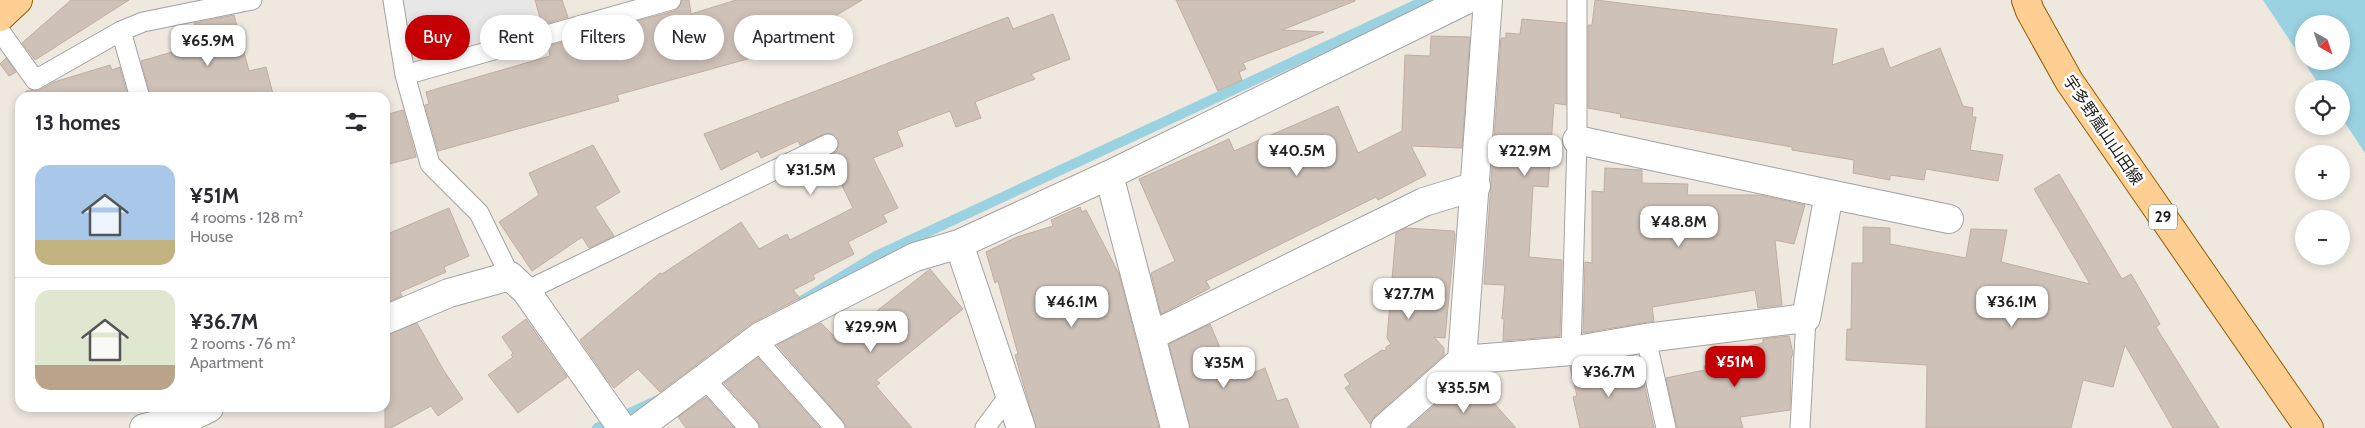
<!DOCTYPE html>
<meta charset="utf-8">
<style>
body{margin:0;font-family:Cabin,"Noto Sans JP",sans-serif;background:#f2f2f3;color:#2b2b33;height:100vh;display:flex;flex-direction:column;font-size:19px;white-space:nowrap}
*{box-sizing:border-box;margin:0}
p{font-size:16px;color:#7c7c81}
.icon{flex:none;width:28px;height:28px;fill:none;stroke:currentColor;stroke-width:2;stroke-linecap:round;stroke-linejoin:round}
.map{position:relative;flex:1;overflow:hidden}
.drawer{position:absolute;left:15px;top:92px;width:375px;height:320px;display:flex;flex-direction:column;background:#fff;border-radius:15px;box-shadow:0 2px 8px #0003}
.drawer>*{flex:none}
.top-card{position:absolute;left:405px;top:15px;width:475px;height:45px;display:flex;gap:10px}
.needle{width:32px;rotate:140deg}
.controls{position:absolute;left:2295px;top:15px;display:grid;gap:10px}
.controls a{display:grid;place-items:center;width:55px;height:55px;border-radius:50%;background:#fff;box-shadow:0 2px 8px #0003;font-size:25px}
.price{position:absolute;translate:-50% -42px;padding:0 11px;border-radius:10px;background:#fff;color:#222;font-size:16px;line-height:32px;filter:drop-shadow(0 1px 2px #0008)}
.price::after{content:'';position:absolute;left:50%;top:30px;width:15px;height:11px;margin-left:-8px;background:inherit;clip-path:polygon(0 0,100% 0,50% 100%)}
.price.current{background:#c50005;color:#fff}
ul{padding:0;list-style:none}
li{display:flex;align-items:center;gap:15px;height:125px;padding:0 20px}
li+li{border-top:1px solid #e1e1e2}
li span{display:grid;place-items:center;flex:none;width:140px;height:100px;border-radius:15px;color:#555}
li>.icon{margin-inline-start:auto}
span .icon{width:60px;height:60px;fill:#fffc;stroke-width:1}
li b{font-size:21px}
h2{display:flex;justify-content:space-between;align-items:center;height:60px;padding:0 20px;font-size:21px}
.pill{padding:0 18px;border-radius:22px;background:#fff;box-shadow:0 2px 8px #0003;font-size:18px;line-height:45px}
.pill.current{background:#c50005;color:#fff}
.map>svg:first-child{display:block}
.parking{fill:#e7e7e7}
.water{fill:#9ad2e1;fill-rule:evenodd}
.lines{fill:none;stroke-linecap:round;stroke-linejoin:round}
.stream{stroke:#9ad2e1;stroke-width:10}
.building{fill:#cec1b8;stroke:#c1ada0}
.lane-casing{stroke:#a2a2a2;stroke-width:21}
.street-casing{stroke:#a2a2a2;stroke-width:30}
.primary-casing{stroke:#915e00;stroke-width:30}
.lane{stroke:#fff;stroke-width:19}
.street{stroke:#fff;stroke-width:28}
.primary{stroke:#ffce92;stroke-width:28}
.labels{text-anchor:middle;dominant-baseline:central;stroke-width:5;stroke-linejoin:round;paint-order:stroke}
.shield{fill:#fff;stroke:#5f5f5f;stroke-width:1}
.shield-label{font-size:15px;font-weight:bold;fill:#1b1b1b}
.street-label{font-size:16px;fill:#1b1b1b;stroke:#fff}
</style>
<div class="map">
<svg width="2365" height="428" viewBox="0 0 2365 428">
<rect width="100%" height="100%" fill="#eee8df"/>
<path class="parking" d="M401 0H531L538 24 422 58 407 47Z"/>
<path class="water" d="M2263 0H2365V153L2341 117V89H2322ZM2304 24H2341V61H2304Z"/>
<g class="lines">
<path class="stream" d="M803 300 876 256 1426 0
M597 428 660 399"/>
</g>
<path class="building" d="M71 0H129L35 60 22 43Z
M535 0H562L568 17 542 25Z
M682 0H689L691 14 736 0H862L798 38 802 44 617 95 619 101 438 151 425 105 429 104 426 92 550 56 548 46 575 39 580 56 638 40 633 22 674 11 679 7Z
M1176 0H1355V1L1282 30 1324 32 1243 63 1246 69 1239 72 1242 80 1218 91Z
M1595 0 1837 29 1832 65 1883 48 1890 68 1940 48 1963 106 1973 108 1972 117H1976L1970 150 2003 155 1998 181 1926 169 1924 180 1890 175V180L1853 173 1854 160 1792 150V147L1620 117 1621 114 1588 108V25H1592Z
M1053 14 1070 59 1031 74 1035 79 975 102 981 118 956 127 950 111 897 131 903 146 873 158 898 208 883 215 887 222 848 242 854 254 813 275 815 279 793 290 800 298 752 323 660 392 638 369 614 388 606 378 580 340 660 273 662 274 741 222 759 249 787 234 790 240 853 208 828 157 837 151 839 145 838 139 834 134H824L800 145 798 141 761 158 758 151 721 170 704 134 1008 17 1013 29Z
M234 15 249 71 266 67 274 98H151L141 61 200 44 194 23Z
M1522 19 1566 23V105L1554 103 1548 187 1533 186 1529 257 1562 260 1560 336 1503 341 1504 319H1502L1505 285 1484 284 1501 38H1506V33L1520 34Z
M1431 36 1470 37 1462 148 1411 146 1426 175 1378 200 1376 197 1206 281 1210 288 1161 314 1151 273 1175 261 1139 179 1229 139 1234 151 1338 106 1358 153 1402 131 1405 55 1430 56Z
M6 58 16 72 9 76 0 64Z
M110 65 112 70 120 67 128 98H27L26 91 40 90 54 82Z
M403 110 416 157 385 165V115Z
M593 145 620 192 595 207 614 236 589 248 582 237 532 271 499 222 539 195 529 173Z
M1605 168 1642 170V183L1688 184 1687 195H1760L1805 205 1794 244 1775 240 1782 305 1758 308 1755 290 1652 307 1654 321 1583 333 1585 262 1592 263V191L1604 192Z
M2059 174 2122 279 2131 274 2160 324 2156 327 2219 428H2173L2125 345 2113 387 2083 380 2071 428H1926L1927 365 1846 360 1847 329H1851L1852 263H1863V227L1890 228V244L1966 258 1971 229 2007 230 2001 262 2090 284 2034 189Z
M1080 207 1082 212 1086 210 1119 274 1159 428H1036L1015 355 1018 354 998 281 995 283 986 252 1017 237 1053 226 1051 220Z
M449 208 469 256 444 267 446 272 400 292 402 296 385 303V235Z
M1406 228 1454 231 1455 234 1445 338 1434 337 1444 348V355L1375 416 1370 424 1345 388 1350 384 1344 375 1382 350 1386 351V347L1391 344 1387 338 1396 233Z
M930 269 963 309 876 380 880 383 876 386 912 428H846L843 421 777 345 821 323 836 338 841 333 844 337Z
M526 319 567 377 518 413 488 375 513 357 511 355 513 353 502 337Z
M417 323 444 371 463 399 438 416 431 406 391 428H385V335Z
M1210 324 1234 381 1265 368 1277 401 1287 398 1299 428H1190L1169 344Z
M1789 336 1793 353 1791 359 1790 410 1740 417 1743 428H1677L1666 378 1705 370 1704 366 1737 360 1736 352 1741 351 1740 348 1763 343V339Z
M758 358 820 428H760L757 420 724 383Z
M1619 359 1626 386 1644 383 1654 428H1580L1573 397 1577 396 1570 367Z
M1454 388 1468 406 1484 392 1516 428H1409Z
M706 397 734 428H686L678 417Z"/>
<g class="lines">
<g class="lane-casing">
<path id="lane" d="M393 0 405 75 430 164 479 213 510 276
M0 31 35 80 121 31 143 22 252 0
M121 31 140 98
M405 75 671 0
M526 291 828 144
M1646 338 1666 428
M756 339 835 428
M1571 351 1577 140V0
M704 378 749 428
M985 428 1011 393
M1800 428 1806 318"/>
</g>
<g class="street-casing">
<path id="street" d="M1109 175 1175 428
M1829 194 1949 219
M959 244 1021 428
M385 320 449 293 510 276 526 291 622 428
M1151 336 1424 202 1476 186
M1462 360 1488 0
M144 428 193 416 209 408
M638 428 761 336 915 257 959 244 1109 175 1466 0
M1385 428 1462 360 1571 351 1646 338 1806 318 1829 194 1577 140"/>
</g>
<g class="primary-casing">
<path id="primary" d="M2026 0 2030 11 2069 81 2309 428
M0 17 18 0"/>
</g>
<use href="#lane" class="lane"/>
<use href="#street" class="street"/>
<use href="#primary" class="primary"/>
</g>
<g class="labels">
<rect class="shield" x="2149" y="204.5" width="28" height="25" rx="4"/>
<g class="shield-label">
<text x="2163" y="217">29</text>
</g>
<g class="street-label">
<text transform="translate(2103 130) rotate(56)">宇多野嵐山山田線</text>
</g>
</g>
</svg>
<div class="controls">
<a><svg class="needle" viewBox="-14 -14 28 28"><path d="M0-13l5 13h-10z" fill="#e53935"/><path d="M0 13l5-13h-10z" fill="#7c7c81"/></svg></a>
<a><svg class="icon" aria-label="locate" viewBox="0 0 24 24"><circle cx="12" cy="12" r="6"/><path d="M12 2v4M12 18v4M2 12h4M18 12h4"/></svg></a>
<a>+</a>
<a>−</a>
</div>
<b class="price" style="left:208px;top:67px">¥65.9M</b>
<b class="price" style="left:1297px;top:177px">¥40.5M</b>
<b class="price" style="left:1525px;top:177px">¥22.9M</b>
<b class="price" style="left:811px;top:196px">¥31.5M</b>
<b class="price" style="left:1679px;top:248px">¥48.8M</b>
<b class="price" style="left:1409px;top:320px">¥27.7M</b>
<b class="price" style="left:1072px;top:328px">¥46.1M</b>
<b class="price" style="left:2012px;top:328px">¥36.1M</b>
<b class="price" style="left:871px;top:353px">¥29.9M</b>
<b class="price current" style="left:1735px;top:388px">¥51M</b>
<b class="price" style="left:1224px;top:389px">¥35M</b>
<b class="price" style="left:1609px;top:398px">¥36.7M</b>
<b class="price" style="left:1464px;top:414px">¥35.5M</b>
<div class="top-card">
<a class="pill current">Buy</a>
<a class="pill">Rent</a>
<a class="pill">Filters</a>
<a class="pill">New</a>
<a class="pill">Apartment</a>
</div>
<section class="drawer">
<h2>13 homes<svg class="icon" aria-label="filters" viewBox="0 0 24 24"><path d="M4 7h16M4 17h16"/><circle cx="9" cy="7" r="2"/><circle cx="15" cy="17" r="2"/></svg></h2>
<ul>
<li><span style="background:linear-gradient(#a9c7e8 75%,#c2b280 0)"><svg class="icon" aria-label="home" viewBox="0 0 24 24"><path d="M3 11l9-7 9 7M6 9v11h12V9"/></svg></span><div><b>¥51M</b><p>4 rooms · 128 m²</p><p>House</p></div></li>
<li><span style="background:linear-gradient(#dfe7d0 75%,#b9a48a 0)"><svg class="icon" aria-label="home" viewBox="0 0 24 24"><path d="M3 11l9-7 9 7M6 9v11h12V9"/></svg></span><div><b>¥36.7M</b><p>2 rooms · 76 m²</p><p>Apartment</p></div></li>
</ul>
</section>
</div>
